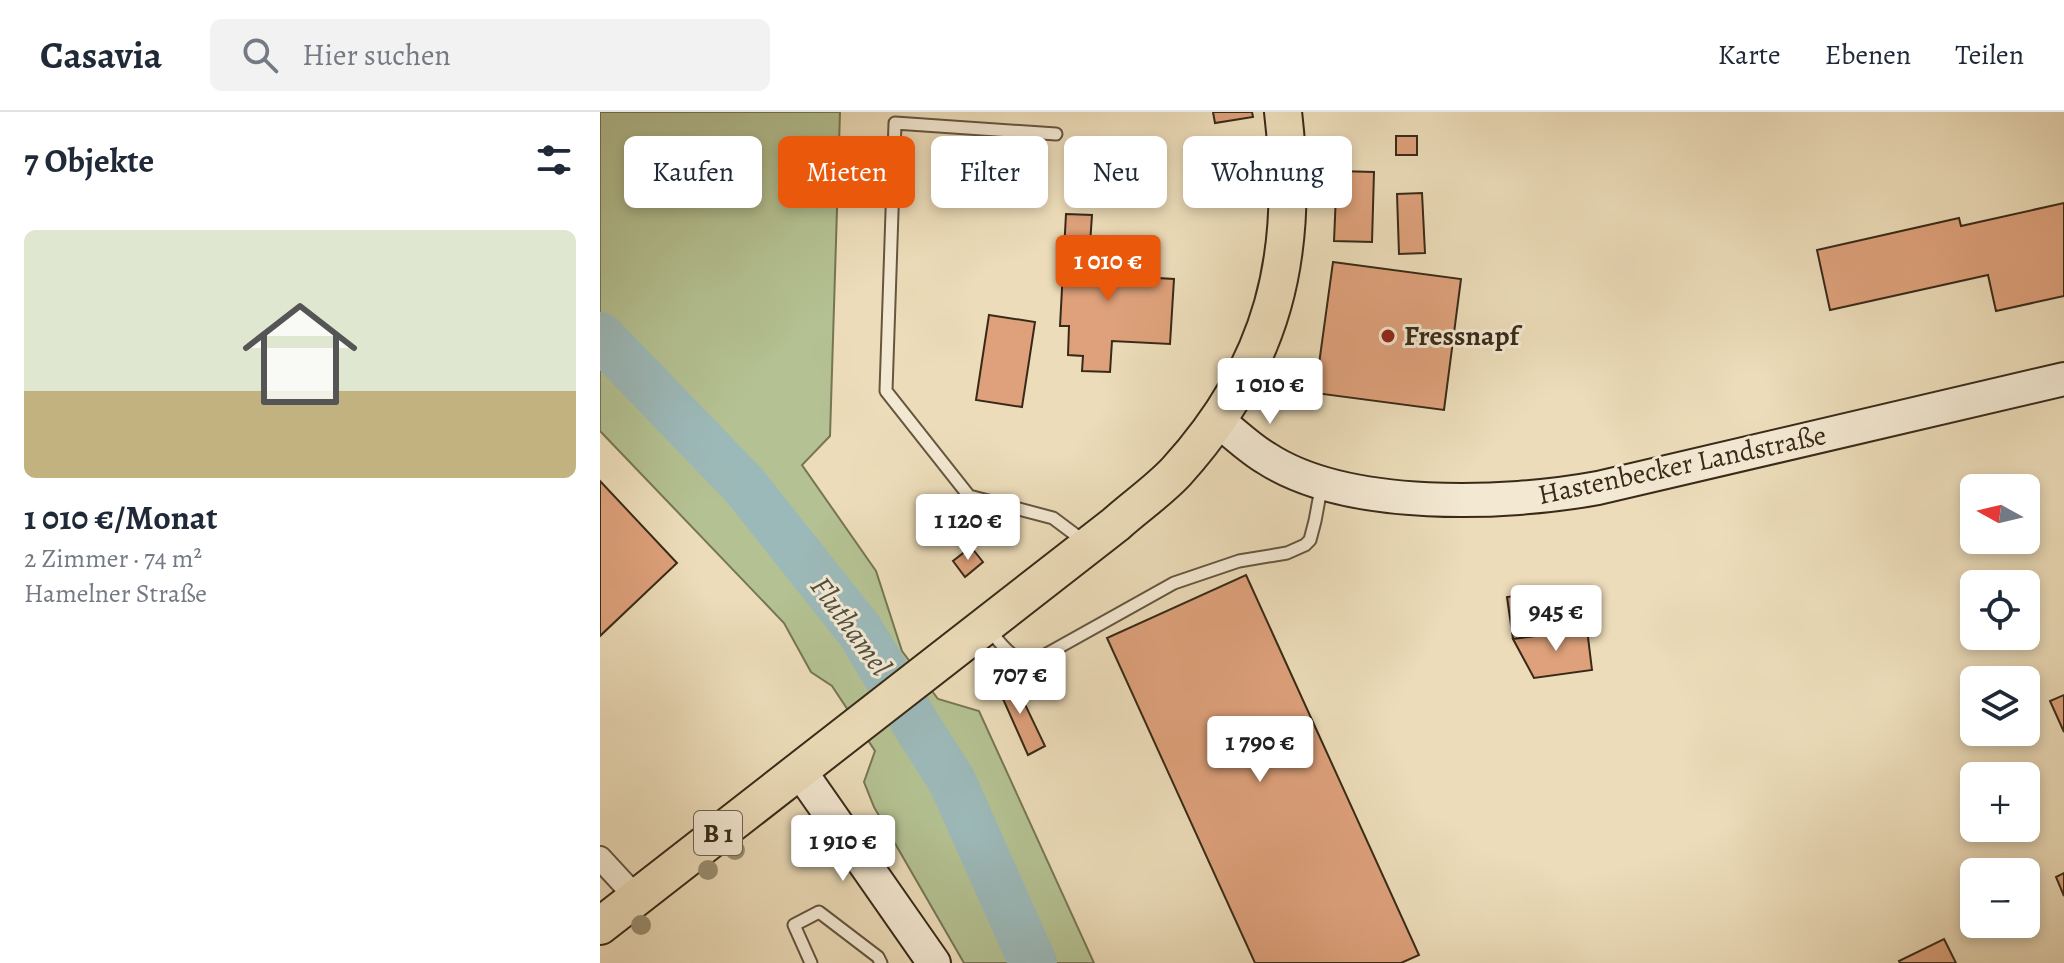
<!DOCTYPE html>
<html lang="de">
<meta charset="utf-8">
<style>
body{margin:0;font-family:Alegreya,serif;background:#f2f2f3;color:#1f2937;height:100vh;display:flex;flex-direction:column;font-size:30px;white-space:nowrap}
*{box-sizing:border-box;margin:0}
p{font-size:26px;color:#747a83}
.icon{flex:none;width:44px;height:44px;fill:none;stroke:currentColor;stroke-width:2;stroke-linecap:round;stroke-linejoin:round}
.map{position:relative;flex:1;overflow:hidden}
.drawer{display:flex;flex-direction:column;background:#fff;width:600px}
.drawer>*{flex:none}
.banner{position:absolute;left:24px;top:24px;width:760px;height:72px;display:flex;gap:16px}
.needle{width:52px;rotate:278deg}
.fabs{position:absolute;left:1360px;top:362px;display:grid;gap:16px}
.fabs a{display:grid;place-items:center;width:80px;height:80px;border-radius:12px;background:#fff;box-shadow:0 4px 12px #0003;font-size:40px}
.price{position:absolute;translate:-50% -68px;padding:0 18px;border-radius:8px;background:#fff;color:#222;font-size:26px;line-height:52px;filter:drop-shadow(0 2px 4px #0008)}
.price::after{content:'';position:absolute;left:50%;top:48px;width:24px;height:18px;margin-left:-12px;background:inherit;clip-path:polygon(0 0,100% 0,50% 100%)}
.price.on{background:#ea580c;color:#fff}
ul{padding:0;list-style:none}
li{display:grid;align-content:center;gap:16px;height:424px;padding:0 24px}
li span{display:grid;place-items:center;height:248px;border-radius:12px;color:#555}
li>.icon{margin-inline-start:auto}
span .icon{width:144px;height:144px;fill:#fffc;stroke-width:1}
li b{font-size:34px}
h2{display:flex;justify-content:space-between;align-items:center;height:96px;padding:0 24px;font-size:34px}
.pill{padding:0 28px;border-radius:12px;background:#fff;box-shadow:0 4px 12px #0003;font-size:28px;line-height:72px}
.pill.on{background:#ea580c;color:#fff}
header{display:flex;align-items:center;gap:48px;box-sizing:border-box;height:112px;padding:0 40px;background:#fff;border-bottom:2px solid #e0e1e3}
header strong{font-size:38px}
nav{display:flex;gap:44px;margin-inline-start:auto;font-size:28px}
.search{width:560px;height:72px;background:#f2f2f3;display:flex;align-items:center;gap:20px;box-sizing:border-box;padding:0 28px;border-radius:12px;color:#747a83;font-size:30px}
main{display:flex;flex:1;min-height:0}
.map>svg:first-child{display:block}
.green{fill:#b4c192;stroke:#767655;stroke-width:2}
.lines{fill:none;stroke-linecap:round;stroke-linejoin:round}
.river{stroke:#9cb9b9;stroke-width:48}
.building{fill:#dea17b;stroke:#382a18;stroke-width:2}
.service-casing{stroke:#655640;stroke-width:15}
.minor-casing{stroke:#655640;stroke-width:26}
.secondary-casing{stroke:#382a18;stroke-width:36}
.primary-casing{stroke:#382a18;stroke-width:40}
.service{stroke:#f3e8d2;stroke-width:11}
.minor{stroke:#f3e8d2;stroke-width:22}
.secondary{stroke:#f3e8d2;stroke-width:32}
.primary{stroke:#ecdcb9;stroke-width:36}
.tree{fill:#9a8f71}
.poi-dot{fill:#8f2418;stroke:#f3e8d2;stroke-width:3}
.labels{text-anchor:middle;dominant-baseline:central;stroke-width:6;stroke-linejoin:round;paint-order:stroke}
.shield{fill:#f3e8d2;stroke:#706350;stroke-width:2}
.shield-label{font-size:26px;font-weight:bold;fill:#382a18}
.poi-label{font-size:28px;font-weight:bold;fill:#382a18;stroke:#f3e8d2;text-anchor:start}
.street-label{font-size:28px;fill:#382a18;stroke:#f3e8d2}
.water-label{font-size:30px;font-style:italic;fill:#514e40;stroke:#f3e8d2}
</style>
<header>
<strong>Casavia</strong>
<div class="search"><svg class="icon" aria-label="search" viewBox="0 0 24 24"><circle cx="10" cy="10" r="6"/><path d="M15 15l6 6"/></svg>Hier suchen</div>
<nav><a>Karte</a><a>Ebenen</a><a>Teilen</a></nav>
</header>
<main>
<section class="drawer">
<h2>7 Objekte<svg class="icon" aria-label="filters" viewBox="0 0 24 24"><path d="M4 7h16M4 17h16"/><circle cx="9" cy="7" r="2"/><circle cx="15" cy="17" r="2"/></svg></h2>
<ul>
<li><span style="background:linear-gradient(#dfe7d0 65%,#c2b280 0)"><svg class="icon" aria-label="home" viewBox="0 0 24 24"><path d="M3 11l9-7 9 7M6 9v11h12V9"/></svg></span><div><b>1 010 €/Monat</b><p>2 Zimmer · 74 m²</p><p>Hamelner Straße</p></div></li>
</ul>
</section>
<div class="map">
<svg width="1464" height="851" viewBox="0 0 1464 851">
<rect width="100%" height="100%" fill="#ecdcb9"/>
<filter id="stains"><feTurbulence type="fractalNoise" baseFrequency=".0025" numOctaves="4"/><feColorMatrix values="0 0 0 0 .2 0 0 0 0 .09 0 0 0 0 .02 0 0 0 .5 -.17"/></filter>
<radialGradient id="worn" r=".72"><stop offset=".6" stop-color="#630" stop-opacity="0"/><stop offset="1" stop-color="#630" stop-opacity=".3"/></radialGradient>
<path class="green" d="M0 0H240L230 324 202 353 276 459 302 539 338 587 379 599 494 851H364L274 695 264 670 275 639 232 574 211 560 184 511 0 319Z"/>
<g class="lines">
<path class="river" d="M0 224 144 373 260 519 317 614 352 669 433 851"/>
</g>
<path class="building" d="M613 0H652L653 5 615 11Z
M796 24H817V43H796Z
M737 59 774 60 772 130 734 129Z
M822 81 825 141 799 142 797 82Z
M1464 91V184L1396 199 1388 163 1230 198 1217 138 1359 106 1361 114Z
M466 102 492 103 488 162 574 167 570 232 512 229 510 260 482 259 483 244 468 243 469 214H460Z
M733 150 861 167 844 298 715 281Z
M389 203 435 210 422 295 376 288Z
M0 369 77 451 0 524Z
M371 435 383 450 365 465 353 449Z
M646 463 819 843 801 851H655L507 526Z
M963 478 968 520 913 527 907 485Z
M987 517 992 558 934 566 913 527Z
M407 566 418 570 420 582 445 634 428 643 404 589 397 580 399 571Z
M1464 583V620L1450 589Z
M1464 761V784L1456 765Z
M1344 827 1356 851H1300L1299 849Z"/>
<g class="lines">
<g class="service-casing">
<path id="service" d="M456 22 295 11 286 279 369 384 453 406 485 430
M388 516C401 532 413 552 436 548L574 471 639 449 687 441 705 433 710 428 715 409 722 371
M211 851 194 813 219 800 278 845 281 851"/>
</g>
<g class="minor-casing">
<path id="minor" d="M0 746 36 785"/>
</g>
<g class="secondary-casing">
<path id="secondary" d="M617 308C633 320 649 336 666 346 747 399 906 393 998 376L1464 267
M200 659 334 851"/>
</g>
<g class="primary-casing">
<path id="primary" d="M0 814 516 412C535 395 558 379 576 360 674 252 700 143 683 0"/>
</g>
<use href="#service" class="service"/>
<use href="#minor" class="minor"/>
<use href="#secondary" class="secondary"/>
<use href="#primary" class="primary"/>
</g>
<g class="tree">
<circle cx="135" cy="738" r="10"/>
<circle cx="108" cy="758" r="10"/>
<circle cx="41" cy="813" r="10"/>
</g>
<circle class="poi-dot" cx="788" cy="224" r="8"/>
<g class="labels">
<rect class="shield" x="94" y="699" width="48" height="44" rx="6"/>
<g class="shield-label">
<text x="118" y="721">B 1</text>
</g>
<g class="poi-label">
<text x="804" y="224">Fressnapf</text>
</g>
<g class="street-label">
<text transform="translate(1082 353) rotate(-12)">Hastenbecker Landstraße</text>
</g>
<g class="water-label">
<text transform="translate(251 514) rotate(54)">Fluthamel</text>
</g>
</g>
<rect width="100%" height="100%" filter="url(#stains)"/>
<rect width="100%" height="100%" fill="url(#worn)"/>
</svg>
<div class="fabs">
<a><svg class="needle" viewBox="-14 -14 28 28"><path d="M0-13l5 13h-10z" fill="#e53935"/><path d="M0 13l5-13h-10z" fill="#747a83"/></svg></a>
<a><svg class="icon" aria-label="locate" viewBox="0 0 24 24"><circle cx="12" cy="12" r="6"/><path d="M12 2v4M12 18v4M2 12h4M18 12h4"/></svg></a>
<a><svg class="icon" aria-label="layers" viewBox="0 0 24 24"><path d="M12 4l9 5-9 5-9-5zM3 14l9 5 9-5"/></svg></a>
<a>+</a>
<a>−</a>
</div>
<b class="price on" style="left:508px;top:191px">1 010 €</b>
<b class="price" style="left:670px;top:314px">1 010 €</b>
<b class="price" style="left:368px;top:450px">1 120 €</b>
<b class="price" style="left:956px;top:541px">945 €</b>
<b class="price" style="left:420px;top:604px">707 €</b>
<b class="price" style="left:660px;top:672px">1 790 €</b>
<b class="price" style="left:243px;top:771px">1 910 €</b>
<div class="banner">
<a class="pill">Kaufen</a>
<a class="pill on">Mieten</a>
<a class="pill">Filter</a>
<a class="pill">Neu</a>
<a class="pill">Wohnung</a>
</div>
</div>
</main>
